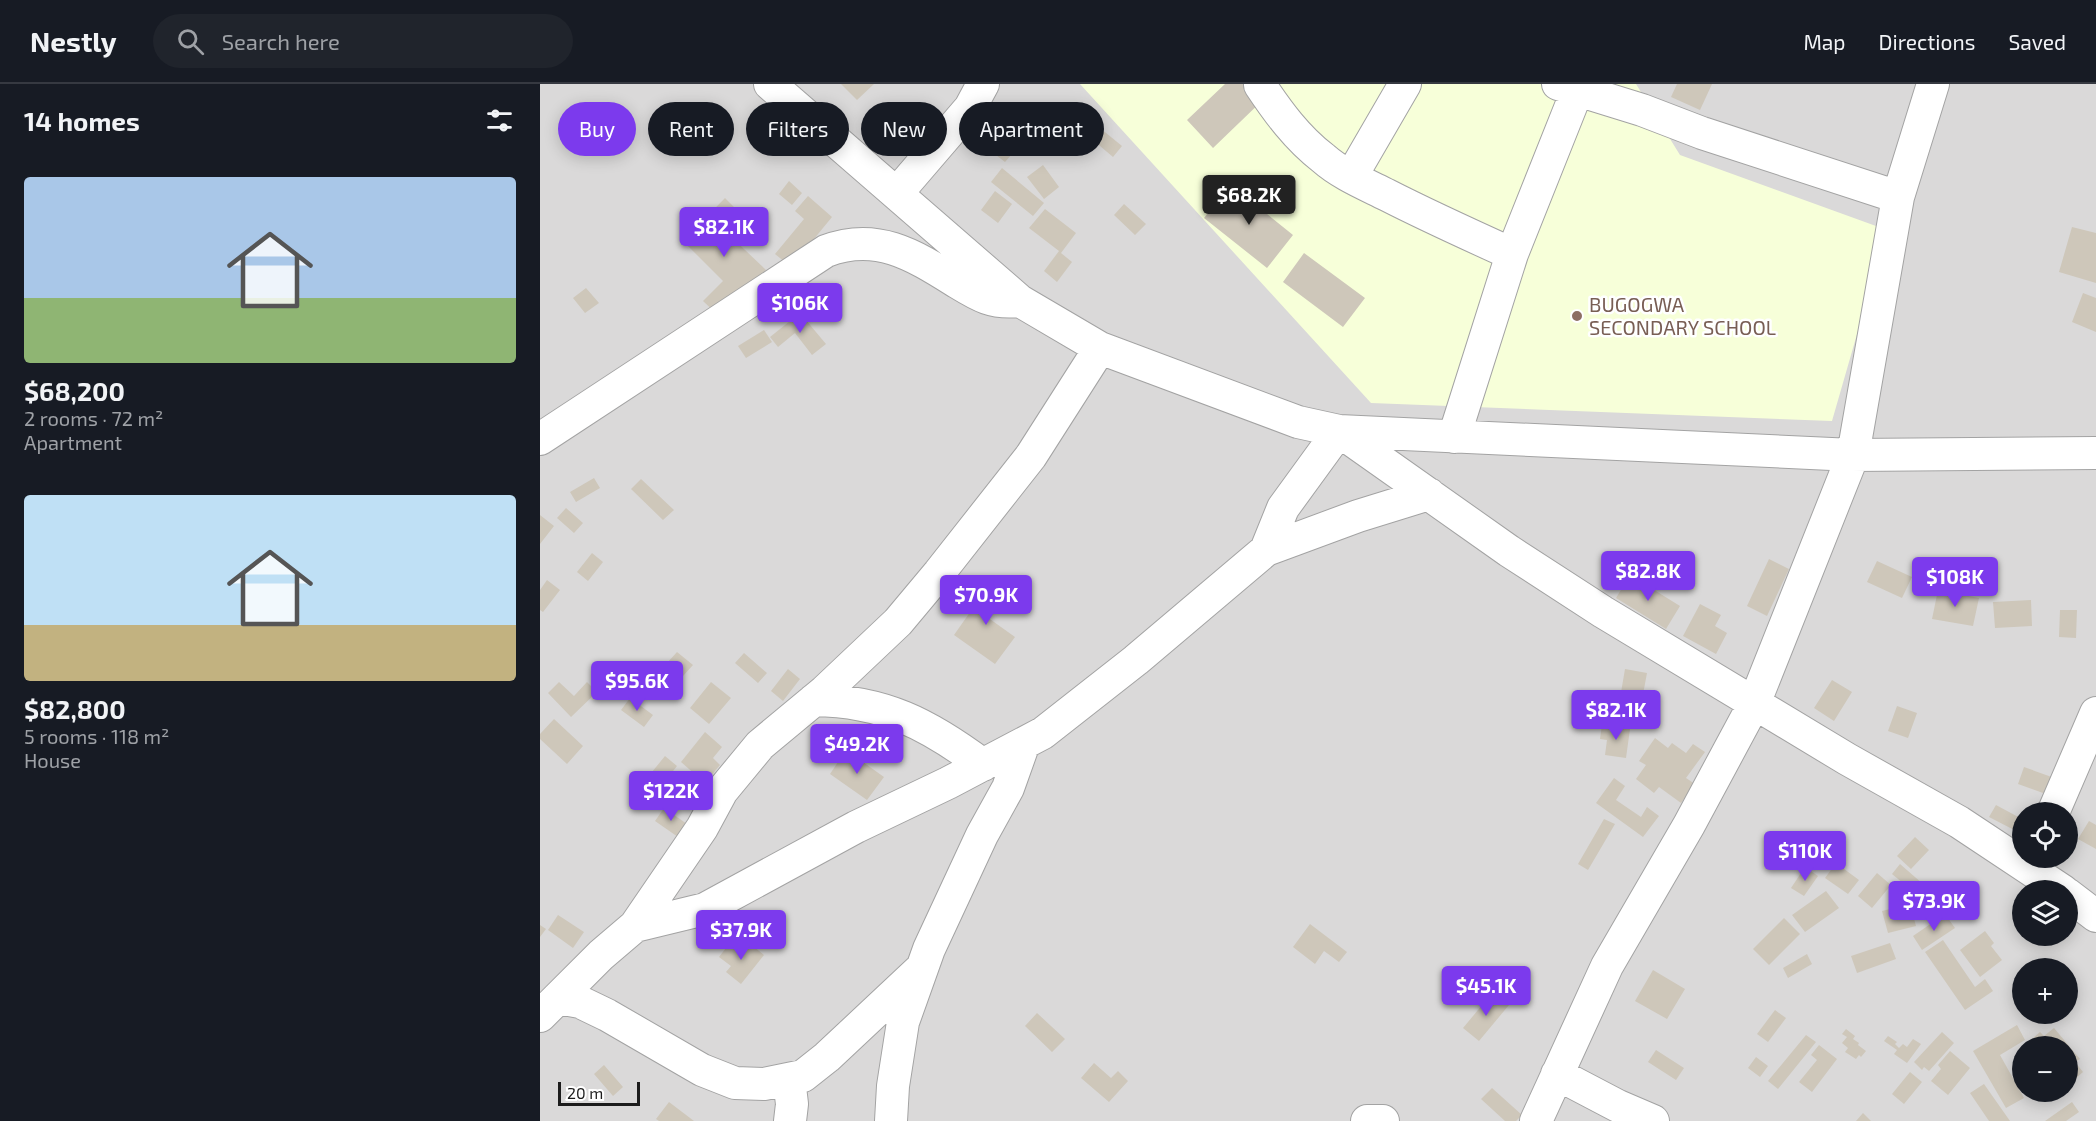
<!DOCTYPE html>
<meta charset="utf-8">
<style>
body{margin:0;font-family:"Exo 2",sans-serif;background:#20242c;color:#f1f3f6;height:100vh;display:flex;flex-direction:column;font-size:22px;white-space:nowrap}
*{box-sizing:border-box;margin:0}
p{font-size:20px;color:#9ea1a6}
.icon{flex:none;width:33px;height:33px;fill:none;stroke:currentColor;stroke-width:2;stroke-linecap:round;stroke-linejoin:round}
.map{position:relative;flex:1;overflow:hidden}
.sheet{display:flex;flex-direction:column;background:#171b24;width:540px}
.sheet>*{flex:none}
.top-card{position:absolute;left:18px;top:18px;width:570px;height:54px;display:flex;gap:12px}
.buttons{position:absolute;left:1472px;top:718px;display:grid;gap:12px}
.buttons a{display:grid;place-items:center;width:66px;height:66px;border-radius:50%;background:#171b24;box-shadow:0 3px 15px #0003;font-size:30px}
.scale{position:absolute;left:18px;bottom:15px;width:82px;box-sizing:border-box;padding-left:6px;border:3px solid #1c1c1c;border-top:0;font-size:16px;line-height:21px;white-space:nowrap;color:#1c1c1c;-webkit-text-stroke:4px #fff;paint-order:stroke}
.price{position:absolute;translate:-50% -51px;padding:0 14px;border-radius:6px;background:#7c3aed;color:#fff;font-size:20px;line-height:39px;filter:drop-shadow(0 2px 3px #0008)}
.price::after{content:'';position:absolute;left:50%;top:36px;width:18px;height:14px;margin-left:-9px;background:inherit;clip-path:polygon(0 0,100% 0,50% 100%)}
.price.selected{background:#222;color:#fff}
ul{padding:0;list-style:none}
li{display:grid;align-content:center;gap:12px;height:318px;padding:0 24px}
li span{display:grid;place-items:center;height:186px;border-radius:6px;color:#555}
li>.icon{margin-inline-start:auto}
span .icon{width:108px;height:108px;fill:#fffc;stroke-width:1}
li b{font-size:26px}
h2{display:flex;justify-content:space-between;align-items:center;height:72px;padding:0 24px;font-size:26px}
.tag{padding:0 21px;border-radius:27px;background:#171b24;box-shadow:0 3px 15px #0003;font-size:21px;line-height:54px}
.tag.selected{background:#7c3aed;color:#fff}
header{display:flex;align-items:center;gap:36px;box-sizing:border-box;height:84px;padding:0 30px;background:#171b24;border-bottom:2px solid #363941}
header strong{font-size:28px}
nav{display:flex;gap:33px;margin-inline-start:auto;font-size:21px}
.search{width:420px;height:54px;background:#20242c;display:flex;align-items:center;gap:15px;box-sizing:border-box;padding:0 21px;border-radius:33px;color:#9ea1a6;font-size:22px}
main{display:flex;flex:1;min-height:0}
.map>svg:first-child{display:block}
.residential{fill:#dad9d9;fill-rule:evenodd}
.education{fill:#f7ffd9}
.building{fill:#cec7ba}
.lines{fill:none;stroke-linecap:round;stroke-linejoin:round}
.minor-casing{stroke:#a3a3a3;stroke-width:34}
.minor{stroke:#fff;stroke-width:32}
.education-dot{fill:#8d6e63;stroke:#fff;stroke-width:2}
.labels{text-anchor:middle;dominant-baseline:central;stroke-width:5;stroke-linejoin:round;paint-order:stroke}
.education-label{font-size:20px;fill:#785e54;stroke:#fff;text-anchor:start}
</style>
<header>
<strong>Nestly</strong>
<div class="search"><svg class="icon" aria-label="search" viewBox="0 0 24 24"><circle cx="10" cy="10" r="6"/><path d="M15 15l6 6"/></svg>Search here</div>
<nav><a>Map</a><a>Directions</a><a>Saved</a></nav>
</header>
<main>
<section class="sheet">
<h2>14 homes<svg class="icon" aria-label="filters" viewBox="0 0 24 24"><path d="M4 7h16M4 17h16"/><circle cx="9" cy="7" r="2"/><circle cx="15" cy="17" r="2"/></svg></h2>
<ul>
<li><span style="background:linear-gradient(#a9c7e8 65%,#8fb573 0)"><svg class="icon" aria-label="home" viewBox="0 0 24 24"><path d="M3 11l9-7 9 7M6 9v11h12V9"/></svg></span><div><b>$68,200</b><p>2 rooms · 72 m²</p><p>Apartment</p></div></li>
<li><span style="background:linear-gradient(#bfe0f5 70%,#c2b280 0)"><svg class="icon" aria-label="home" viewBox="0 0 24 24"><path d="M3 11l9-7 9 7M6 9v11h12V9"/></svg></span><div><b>$82,800</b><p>5 rooms · 118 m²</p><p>House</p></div></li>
</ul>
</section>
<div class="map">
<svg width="1556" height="1037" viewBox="0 0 1556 1037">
<rect width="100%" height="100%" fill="#eeece1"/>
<path class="residential" d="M0 0H1556V1037H0ZM1482 729H1527V774H1482ZM1482 807H1527V852H1482ZM1482 885H1527V930H1482ZM1482 963H1527V1008H1482Z"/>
<path class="education" d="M540 0H1096L1140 71 1347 146 1292 337 831 319Z"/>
<path class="building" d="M301 0H334L317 16Z
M685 0H714L726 13 673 64 647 36Z
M1137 0H1172L1160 26 1131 13Z
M549 35 582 62 573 73 540 45Z
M527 49 537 59 530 66 527 62 519 70 512 63Z
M451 51 473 69 465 78 443 61Z
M503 81 519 103 504 115 487 93Z
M462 84 504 119 493 132 451 98Z
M249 97 262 109 252 121 239 110Z
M691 101 753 151 727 184 664 134Z
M455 107 472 120 458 139 441 126Z
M268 112 292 133 251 183 235 170 264 135 255 127Z
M185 114 198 127 182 144 226 186 180 233 163 217 183 197 143 157Z
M584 120 606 140 595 151 574 131Z
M505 125 536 149 521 169 532 178 517 198 504 187 519 167 489 144Z
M1532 143 1556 149V199L1519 188Z
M764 169 825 214 803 243 743 198Z
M46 204 59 219 45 229 33 214Z
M1543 209 1556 214V248L1532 238Z
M260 229 286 260 272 271 255 249 238 263 230 253Z
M224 246 232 258 206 274 198 262Z
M54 394 60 404 36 418 30 408Z
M101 395 134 426 123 436 91 405Z
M26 424 43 439 34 449 17 434Z
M0 431 14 442 0 460Z
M52 469 63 478 48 497 37 488Z
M1229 475 1249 485 1227 532 1207 522Z
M1337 477 1372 493 1362 514 1327 498Z
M1090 491 1140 522 1126 545 1076 514Z
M454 494 468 503 447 533 475 553 455 580 414 551Z
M7 496 20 506 3 528 0 526V506Z
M1398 506 1439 514 1433 542 1392 535Z
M1491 516 1492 542 1455 544 1453 518Z
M1160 520 1181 531 1175 542 1187 549 1176 570 1143 552Z
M1520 526H1537L1536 554 1519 553Z
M137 568 153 581 133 603 118 589Z
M204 569 227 589 218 599 195 579Z
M248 585 260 595 243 617 231 607Z
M1085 585 1107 589 1098 637 1085 635 1086 628 1078 626Z
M1292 596 1312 608 1294 637 1274 624Z
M19 598 34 612 47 598 57 608 31 633 8 609Z
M171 598 191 614 169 640 150 624Z
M90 614 113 631 104 643 81 626Z
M1357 622 1377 629 1368 654 1348 647Z
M14 635 43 662 27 680 0 655V650Z
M1062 641 1090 645 1086 674 1065 671 1067 656 1060 655Z
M165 648 182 663 173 674 180 681 165 699 141 678Z
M1115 654 1128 664 1132 659 1146 669 1153 660 1165 668 1146 694 1155 700 1141 719 1119 703 1114 709 1096 695 1106 681 1099 677Z
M306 666 344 693 327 716 290 690Z
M125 672 137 682 116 709 103 699Z
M1484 683 1520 696 1514 713 1478 700Z
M1074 694 1085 702 1076 716 1101 733 1107 723 1119 732 1103 753 1056 719Z
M1456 721 1482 735V750L1449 733Z
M124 724 147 740 138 753 115 737Z
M1064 735 1075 740 1048 786 1038 780Z
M1549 737 1556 741V765L1538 755Z
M1375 753 1389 766 1371 785 1357 772Z
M1296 779 1319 796 1308 810 1285 794Z
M1360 780 1383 800 1375 809 1352 790Z
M1265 783 1278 792 1264 812 1251 804Z
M1337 789 1351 801 1332 824 1318 812Z
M1286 807 1299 824 1265 848 1252 831Z
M1370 820 1376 842 1348 849 1342 827Z
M1405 830 1415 844 1382 866 1373 852Z
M18 831 44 848 33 864 8 846Z
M1244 834 1260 850 1229 881 1213 865Z
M770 840 807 868 799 878 784 867 775 880 753 863Z
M0 841 6 845 0 853Z
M1445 847 1454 859 1451 862 1462 876 1440 893 1420 866Z
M1403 856 1435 903 1445 895 1453 907 1425 926 1385 868Z
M208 858 224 871 201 900 186 888 191 882 179 873 189 860 200 868Z
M1350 859 1356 875 1317 889 1311 872Z
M1267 870 1272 880 1248 894 1243 884Z
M1113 886 1145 905 1127 935 1095 917Z
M953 908 969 921 939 957 923 944Z
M1235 926 1246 934 1228 958 1217 950Z
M497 929 525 955 512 968 485 942Z
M1477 941 1485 956 1460 971 1484 1014 1466 1024 1433 967Z
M1514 944 1540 975 1535 978 1543 988 1527 1002V963H1483L1500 948 1504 952Z
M1306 945 1315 952 1313 955 1319 959 1318 961 1326 967 1321 973 1319 971 1316 975 1305 968 1308 964 1302 959 1307 953 1302 950Z
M1402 948 1414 959 1389 987 1384 983 1382 986 1374 978Z
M1266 951 1276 958 1238 1005 1228 997Z
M1348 952 1357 958 1355 960 1359 964 1363 960 1367 963 1373 955 1381 960 1367 979 1354 970 1357 966 1344 957Z
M1279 961 1297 975 1272 1008 1259 998 1277 976 1271 971Z
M1116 966 1144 984 1136 996 1108 978Z
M1410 967 1430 984 1408 1011 1391 997 1401 985 1398 981Z
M1216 973 1228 982 1220 993 1208 984Z
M554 979 571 994 578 987 588 997 569 1018 541 994Z
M64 981 83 1003 73 1012 54 990Z
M1370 988 1382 998 1364 1020 1352 1010Z
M1444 1000 1470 1037H1449L1430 1009Z
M952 1004 982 1031 976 1037H965L941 1015Z
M129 1018 154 1037H119L116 1035Z
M1532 1018 1539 1028 1526 1037H1505Z
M1323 1029 1331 1037H1316Z"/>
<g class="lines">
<g class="minor-casing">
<path id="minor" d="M230 0 480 217 560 264 758 338 799 347 1313 371 1556 369
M1018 0 1102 26 1162 49 1358 113
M720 1C738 28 757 54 783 74 801 90 825 100 847 111 888 132 930 151 972 170
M811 93 865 0
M357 109 430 24 443 0
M914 353 972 170 1037 7
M0 355 286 167C336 148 372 170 415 197 438 211 451 220 479 217
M726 466 743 424 799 347 969 467 1063 528 1307 675 1419 738 1523 807
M274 616C344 617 388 640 443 681
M1513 729 1556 629
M1527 810 1556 832
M95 842 165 825 316 743 408 699 503 649 596 576 726 466 818 432 889 410
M18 914 40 918 67 931 162 986 195 999 224 1000 263 992 287 973 382 884
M0 932 61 871 95 842 162 744 182 707 220 661 285 607 358 538 399 489 491 372 560 264
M1017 990 1078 1022 1113 1037
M249 995 252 1020 250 1037
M351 1037 353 1002 363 938 389 865 442 751 468 704 484 659
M827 1037H843
M996 1037 1067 882 1149 741 1214 620 1313 371 1358 113 1393 0"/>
</g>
<use href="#minor" class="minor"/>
</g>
<circle class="education-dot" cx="1037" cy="232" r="6"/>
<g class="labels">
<g class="education-label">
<text x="1049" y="220">BUGOGWA<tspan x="1049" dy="23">SECONDARY SCHOOL</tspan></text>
</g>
</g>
</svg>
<div class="buttons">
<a><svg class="icon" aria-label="locate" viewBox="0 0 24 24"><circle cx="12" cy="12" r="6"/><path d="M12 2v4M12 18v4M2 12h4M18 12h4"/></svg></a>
<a><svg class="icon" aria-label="layers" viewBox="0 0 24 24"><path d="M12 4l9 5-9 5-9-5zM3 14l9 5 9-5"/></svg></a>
<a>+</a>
<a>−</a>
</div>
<div class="scale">20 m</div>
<b class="price selected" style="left:709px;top:142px">$68.2K</b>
<b class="price" style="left:184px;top:174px">$82.1K</b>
<b class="price" style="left:260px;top:250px">$106K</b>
<b class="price" style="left:1108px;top:518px">$82.8K</b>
<b class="price" style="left:1415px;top:524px">$108K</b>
<b class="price" style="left:446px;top:542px">$70.9K</b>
<b class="price" style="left:97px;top:628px">$95.6K</b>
<b class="price" style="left:1076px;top:657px">$82.1K</b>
<b class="price" style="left:317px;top:691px">$49.2K</b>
<b class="price" style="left:131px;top:738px">$122K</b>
<b class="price" style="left:1265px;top:798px">$110K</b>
<b class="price" style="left:1394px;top:848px">$73.9K</b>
<b class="price" style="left:201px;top:877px">$37.9K</b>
<b class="price" style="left:946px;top:933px">$45.1K</b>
<div class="top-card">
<a class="tag selected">Buy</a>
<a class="tag">Rent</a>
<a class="tag">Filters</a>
<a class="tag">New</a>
<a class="tag">Apartment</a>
</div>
</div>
</main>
